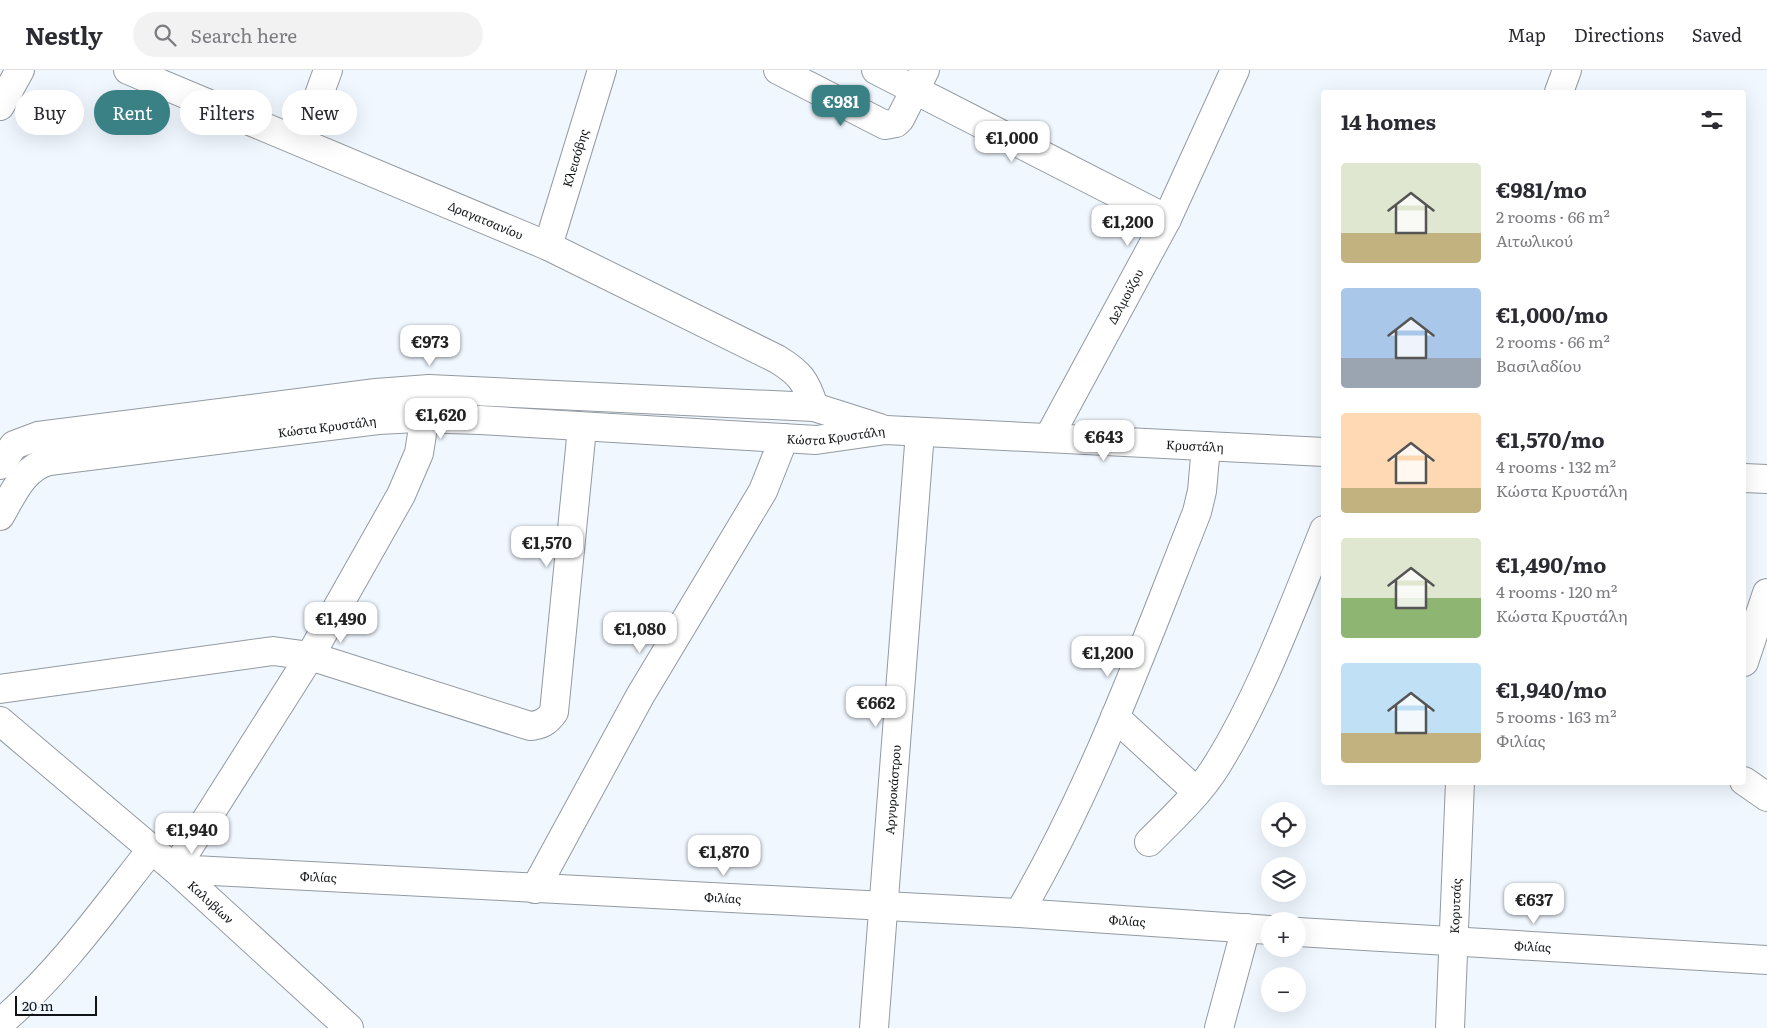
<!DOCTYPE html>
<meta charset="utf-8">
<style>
body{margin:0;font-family:Literata,serif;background:#f2f2f3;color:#2b2b33;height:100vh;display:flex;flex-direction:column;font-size:19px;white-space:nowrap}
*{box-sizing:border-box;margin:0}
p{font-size:16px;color:#7c7c81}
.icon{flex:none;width:28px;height:28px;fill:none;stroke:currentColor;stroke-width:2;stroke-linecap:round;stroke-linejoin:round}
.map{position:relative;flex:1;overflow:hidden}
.side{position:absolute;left:1321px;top:20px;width:425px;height:695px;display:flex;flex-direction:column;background:#fff;border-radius:5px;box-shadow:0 5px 20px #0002}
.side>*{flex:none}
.guide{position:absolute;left:15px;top:20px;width:475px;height:45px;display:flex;gap:10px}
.fabs{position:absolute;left:1261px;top:732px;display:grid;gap:10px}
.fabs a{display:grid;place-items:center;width:45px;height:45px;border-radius:50%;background:#fff;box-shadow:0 5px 20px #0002;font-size:25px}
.scale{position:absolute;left:15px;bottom:12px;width:82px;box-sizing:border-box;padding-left:5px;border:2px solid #111416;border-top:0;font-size:14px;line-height:18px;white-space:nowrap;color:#111416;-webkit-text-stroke:4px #f0f7ff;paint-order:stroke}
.price{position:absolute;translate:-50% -42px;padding:0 11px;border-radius:10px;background:#fff;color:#222;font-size:16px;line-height:32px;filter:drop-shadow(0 1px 2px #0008)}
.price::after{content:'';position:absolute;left:50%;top:30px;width:15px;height:11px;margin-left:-8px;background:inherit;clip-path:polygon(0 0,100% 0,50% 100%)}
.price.on{background:#398185;color:#fff}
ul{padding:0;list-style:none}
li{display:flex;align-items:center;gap:15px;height:125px;padding:0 20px}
li span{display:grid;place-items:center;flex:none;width:140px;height:100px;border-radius:5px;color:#555}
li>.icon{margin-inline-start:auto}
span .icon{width:60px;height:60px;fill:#fffc;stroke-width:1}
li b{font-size:21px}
h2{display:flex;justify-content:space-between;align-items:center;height:60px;padding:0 20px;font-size:21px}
.chip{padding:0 18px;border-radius:22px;background:#fff;box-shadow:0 5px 20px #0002;font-size:18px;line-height:45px}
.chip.on{background:#398185;color:#fff}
header{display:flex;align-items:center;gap:30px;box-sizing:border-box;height:70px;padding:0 25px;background:#fff;border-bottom:1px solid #e1e1e2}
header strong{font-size:24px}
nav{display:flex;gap:28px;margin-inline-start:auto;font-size:18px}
.search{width:350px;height:45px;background:#f2f2f3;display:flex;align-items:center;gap:12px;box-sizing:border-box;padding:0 18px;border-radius:28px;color:#7c7c81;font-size:19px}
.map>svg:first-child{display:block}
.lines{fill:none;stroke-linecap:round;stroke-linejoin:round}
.minor-casing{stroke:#939aa1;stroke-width:30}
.minor{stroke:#fff;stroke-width:28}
.labels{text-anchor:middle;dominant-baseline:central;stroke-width:5;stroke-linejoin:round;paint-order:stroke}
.street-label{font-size:12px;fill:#111416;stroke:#f0f7ff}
</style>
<header>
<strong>Nestly</strong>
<div class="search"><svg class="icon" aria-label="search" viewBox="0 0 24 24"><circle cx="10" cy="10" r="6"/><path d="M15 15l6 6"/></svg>Search here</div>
<nav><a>Map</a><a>Directions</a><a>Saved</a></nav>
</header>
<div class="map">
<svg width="1767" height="958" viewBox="0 0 1767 958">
<rect width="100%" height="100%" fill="#f0f7ff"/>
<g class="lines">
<g class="minor-casing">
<g id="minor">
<path id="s1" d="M128 0 548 176 777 289C800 303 806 311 814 337"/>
<path d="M778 0 885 55 896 53 900 49 925 0"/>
<path d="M876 0 1167 149"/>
<path d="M1559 22 1567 0"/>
<path d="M0 36 20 0"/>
<path d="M302 72 328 0"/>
<path id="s2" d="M548 176 602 0"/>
<path id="s3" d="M429 319 419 383 401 425 310 586 175 799 1019 843 1270 860"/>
<path id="s4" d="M1049 367 1167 149 1235 0"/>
<path d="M0 395 14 375 38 366 376 323 429 319 814 337 880 358"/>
<path d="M1744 408 1767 409"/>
<path id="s5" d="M0 446C13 424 23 398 49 391L378 350 417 348 480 350 816 370 886 360 1324 382"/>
<path d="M1744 592 1767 523"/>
<path d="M0 619 273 581 310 586 530 656C541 655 547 652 554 642L582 358"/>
<path d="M1115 647 1197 722"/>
<path id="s6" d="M0 651 175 799 349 958"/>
<path d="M1744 711 1767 727"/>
<path d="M1149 772C1173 748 1199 724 1217 695 1261 624 1293 537 1324 460"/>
<path d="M535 819 640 626 763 421 784 368"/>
<path d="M1019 843C1093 717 1143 578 1197 442L1202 421 1206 376"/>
<path id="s7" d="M1298 862 1767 890"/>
<path d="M0 950 6 948C62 899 105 838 151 780"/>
<path id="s8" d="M874 958 920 362"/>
<path d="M1219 958 1246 858"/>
<path id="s9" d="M1450 958 1460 712"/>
</g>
</g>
<use href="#minor" class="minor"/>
</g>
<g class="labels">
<g class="street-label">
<text stroke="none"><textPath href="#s2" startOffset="92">Κλεισόβης</textPath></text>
<text stroke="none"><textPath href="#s1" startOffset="388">Δραγατσανίου</textPath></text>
<text stroke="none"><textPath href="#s4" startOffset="160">Δελμούζου</textPath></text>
<text stroke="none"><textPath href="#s5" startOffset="356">Κώστα Κρυστάλη</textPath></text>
<text stroke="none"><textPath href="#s5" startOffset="866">Κώστα Κρυστάλη</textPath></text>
<text stroke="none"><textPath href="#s5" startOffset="1226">Κρυστάλη</textPath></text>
<text stroke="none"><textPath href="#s8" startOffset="239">Αργυροκάστρου</textPath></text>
<text stroke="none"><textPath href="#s3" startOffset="691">Φιλίας</textPath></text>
<text stroke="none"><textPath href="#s3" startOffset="1096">Φιλίας</textPath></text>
<text stroke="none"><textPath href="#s6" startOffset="278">Καλυβίων</textPath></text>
<text stroke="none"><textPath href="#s9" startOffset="122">Κορυτσάς</textPath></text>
<text stroke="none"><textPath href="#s3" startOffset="1501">Φιλίας</textPath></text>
<text stroke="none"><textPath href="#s7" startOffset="235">Φιλίας</textPath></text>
</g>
</g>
</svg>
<div class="fabs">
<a><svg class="icon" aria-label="locate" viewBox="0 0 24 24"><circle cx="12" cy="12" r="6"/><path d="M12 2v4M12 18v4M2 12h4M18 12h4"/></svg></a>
<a><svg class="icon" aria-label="layers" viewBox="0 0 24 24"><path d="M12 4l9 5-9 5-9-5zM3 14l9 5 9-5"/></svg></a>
<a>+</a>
<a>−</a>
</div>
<div class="scale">20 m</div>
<b class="price on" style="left:841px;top:57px">€981</b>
<b class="price" style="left:1012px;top:93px">€1,000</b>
<b class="price" style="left:1128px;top:177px">€1,200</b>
<b class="price" style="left:430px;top:297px">€973</b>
<b class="price" style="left:441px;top:370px">€1,620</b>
<b class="price" style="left:1104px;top:392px">€643</b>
<b class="price" style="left:547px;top:498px">€1,570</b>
<b class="price" style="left:341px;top:574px">€1,490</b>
<b class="price" style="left:640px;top:584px">€1,080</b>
<b class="price" style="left:1108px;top:608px">€1,200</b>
<b class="price" style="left:876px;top:658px">€662</b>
<b class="price" style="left:192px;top:785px">€1,940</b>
<b class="price" style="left:724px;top:807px">€1,870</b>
<b class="price" style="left:1534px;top:855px">€637</b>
<div class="guide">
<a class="chip">Buy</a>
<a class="chip on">Rent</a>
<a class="chip">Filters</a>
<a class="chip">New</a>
</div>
<section class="side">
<h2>14 homes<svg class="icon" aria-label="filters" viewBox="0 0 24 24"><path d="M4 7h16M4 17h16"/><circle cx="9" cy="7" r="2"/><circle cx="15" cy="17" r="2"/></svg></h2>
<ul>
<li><span style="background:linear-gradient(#dfe7d0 70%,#c2b280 0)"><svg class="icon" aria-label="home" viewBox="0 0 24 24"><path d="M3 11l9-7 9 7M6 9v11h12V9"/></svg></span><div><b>€981/mo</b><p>2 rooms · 66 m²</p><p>Αιτωλικού</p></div></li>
<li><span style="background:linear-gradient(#a9c7e8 70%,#9aa5b1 0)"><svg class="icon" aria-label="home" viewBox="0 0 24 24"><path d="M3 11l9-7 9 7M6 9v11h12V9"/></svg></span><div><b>€1,000/mo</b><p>2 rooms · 66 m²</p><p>Βασιλαδίου</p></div></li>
<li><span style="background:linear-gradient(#ffd9b3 75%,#c2b280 0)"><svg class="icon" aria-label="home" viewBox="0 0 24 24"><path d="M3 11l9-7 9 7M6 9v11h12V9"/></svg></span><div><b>€1,570/mo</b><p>4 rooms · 132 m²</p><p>Κώστα Κρυστάλη</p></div></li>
<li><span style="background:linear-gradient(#dfe7d0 60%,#8fb573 0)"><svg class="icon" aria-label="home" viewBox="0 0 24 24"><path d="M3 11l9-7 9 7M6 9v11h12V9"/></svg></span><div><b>€1,490/mo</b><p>4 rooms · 120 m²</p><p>Κώστα Κρυστάλη</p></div></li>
<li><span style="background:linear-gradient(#bfe0f5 70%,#c2b280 0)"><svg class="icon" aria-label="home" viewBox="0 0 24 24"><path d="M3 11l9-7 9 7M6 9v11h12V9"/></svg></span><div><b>€1,940/mo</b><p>5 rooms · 163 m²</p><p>Φιλίας</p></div></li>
</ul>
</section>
</div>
